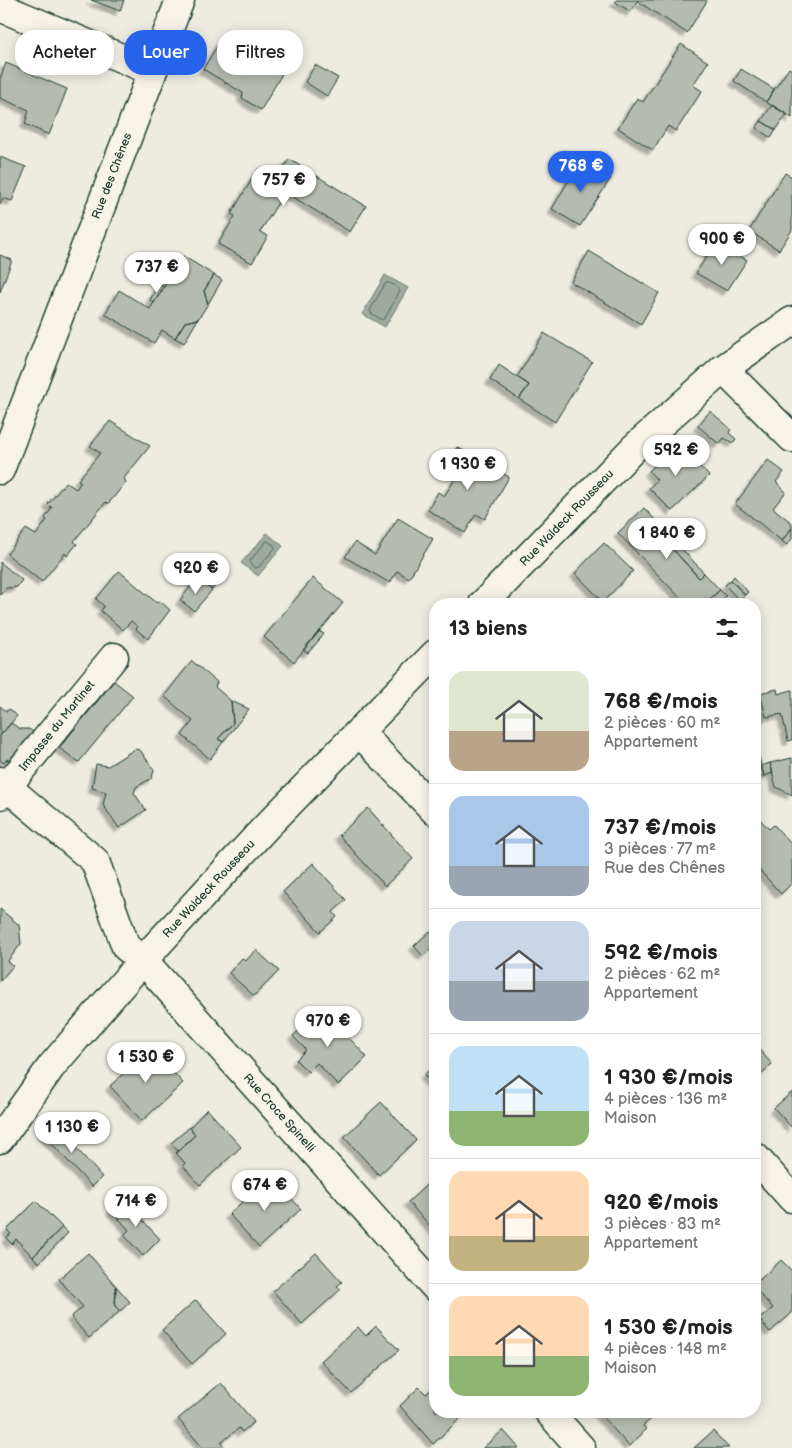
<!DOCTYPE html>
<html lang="fr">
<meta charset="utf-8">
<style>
body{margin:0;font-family:"Balsamiq Sans",sans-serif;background:#f6f6f6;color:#222;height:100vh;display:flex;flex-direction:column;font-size:19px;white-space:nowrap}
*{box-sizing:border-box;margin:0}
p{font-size:16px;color:#767676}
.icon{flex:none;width:28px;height:28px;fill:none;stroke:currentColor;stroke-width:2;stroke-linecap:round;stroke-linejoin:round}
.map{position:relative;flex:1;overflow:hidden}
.sheet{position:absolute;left:429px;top:598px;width:332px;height:820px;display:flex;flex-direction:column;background:#fff;border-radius:20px;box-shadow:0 2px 12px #0003}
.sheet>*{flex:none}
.banner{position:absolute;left:15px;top:30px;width:339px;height:45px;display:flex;gap:10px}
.price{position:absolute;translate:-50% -42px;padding:0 11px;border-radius:18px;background:#fff;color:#222;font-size:16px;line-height:32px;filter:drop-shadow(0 1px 2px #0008)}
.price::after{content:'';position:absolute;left:50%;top:30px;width:15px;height:11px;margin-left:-8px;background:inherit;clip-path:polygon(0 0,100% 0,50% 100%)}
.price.active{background:#2563eb;color:#fff}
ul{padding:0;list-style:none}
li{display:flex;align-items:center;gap:15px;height:125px;padding:0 20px}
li+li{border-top:1px solid #e0e0e0}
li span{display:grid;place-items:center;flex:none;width:140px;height:100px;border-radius:15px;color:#555}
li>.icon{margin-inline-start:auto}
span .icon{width:60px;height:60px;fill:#fffc;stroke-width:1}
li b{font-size:21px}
h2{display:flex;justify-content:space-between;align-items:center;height:60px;padding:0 20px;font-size:21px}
.pill{padding:0 18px;border-radius:20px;background:#fff;box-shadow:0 2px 12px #0003;font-size:18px;line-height:45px}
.pill.active{background:#2563eb;color:#fff}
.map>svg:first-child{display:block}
.water{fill:#9fa99f;stroke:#6c7e74}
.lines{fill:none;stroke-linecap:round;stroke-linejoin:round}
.shore{stroke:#52685f;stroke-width:1}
.building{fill:#b5bbb0;stroke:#1f3d34;filter:url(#shadow)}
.minor-casing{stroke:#1f3d34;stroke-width:31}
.tertiary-casing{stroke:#1f3d34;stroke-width:31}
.minor{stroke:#f7f3e8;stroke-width:28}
.tertiary{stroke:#f7f3e8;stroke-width:28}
.labels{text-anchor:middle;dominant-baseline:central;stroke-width:4;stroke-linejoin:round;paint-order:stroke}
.street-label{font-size:12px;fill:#1f3d34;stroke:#f7f3e8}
</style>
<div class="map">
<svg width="792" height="1448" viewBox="0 0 792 1448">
<defs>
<filter id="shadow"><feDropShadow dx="-4.5" dy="4.5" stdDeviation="1" flood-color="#0004"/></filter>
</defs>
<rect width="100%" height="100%" fill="#eeece1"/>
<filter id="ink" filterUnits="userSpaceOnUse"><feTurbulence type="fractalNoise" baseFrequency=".02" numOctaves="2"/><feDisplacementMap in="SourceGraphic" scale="10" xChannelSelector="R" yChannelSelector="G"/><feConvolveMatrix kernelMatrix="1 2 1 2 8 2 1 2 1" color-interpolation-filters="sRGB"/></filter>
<g filter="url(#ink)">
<path class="water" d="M385 275 408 288 385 327 362 314Z
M267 533 283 546 258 576 241 563Z"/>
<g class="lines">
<path class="shore" d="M386 283C390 282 399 287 400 291L385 318 382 320 371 313 370 311Z
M267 541 274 545 275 548 259 567 256 568 250 564V561Z"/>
</g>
<path class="building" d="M91 0H124L120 11Z
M616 0H705L707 1 687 33 637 1 631 12 615 2Z
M222 38 233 44 235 41 283 72 261 110 242 98 243 93 203 69Z
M681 44 708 62 693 85 702 91 676 131 668 126 653 150 618 128 637 98 643 102Z
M6 63 67 89 49 135 25 124 29 110 0 98V79Z
M315 65 338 78 327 96 305 82Z
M789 68 792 70V118L766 102Z
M741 69 774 89 766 102 734 81Z
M772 105 787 114 776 130 761 121Z
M761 121 776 130 771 138 756 128Z
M0 157 26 167 12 201 3 198 0 205Z
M289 159 366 206 350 232 285 192 260 232 268 236 252 263 218 244 235 216 231 214 258 169 276 180Z
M581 159 611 178 580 226 552 209Z
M785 173 792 177V230L779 250 749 231Z
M716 242 747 260 727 291 696 273Z
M589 251 659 293 641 324 571 282Z
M0 255 12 260 0 292Z
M183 256 214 275 204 291 208 304 198 319 185 322 175 338 162 330 154 343 105 314 119 290 150 309Z
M214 275 222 280 208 304 204 291Z
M159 285 164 287 154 303 150 300Z
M198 319 184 343 175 338 185 322Z
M544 333 592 362 555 422 519 399 529 385 517 377Z
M499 365 529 385 519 399 490 380Z
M710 411 731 429 729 433 736 439 733 443 724 438 719 444 698 426Z
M110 421 150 446 124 478 126 482 108 504 106 502 74 541 77 544 67 556 65 553 42 582 7 554 26 529 36 535 47 520 45 518 52 508 48 504 66 482 76 489 81 482 78 480 100 453 90 446Z
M678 443 709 476 672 511 649 488 657 480 649 471Z
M457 447 509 477 485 519 476 514 465 533 428 510 438 492 444 496 458 475 445 467Z
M768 460 784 472 776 482 786 492 773 508 792 523V528L782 541 735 504Z
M644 508 662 527 657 532 699 578 704 573 720 590 704 604H686L618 533Z
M398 518 433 539 409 578 397 571 390 583 345 557 355 542 375 555Z
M662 527 704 573 699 578 657 532Z
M792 528V539L787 545 782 541Z
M604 543 633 571 603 602 575 573Z
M0 562 22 580 17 587 6 588 0 595Z
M209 564 223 575 212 590 197 578Z
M119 571 157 603 160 601 170 610 148 639 136 629 138 627 131 621 123 630 101 611 104 606 96 599Z
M734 576 748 592 745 595 731 580Z
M197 578 212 590 194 611 180 600Z
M313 578 343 603 294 662 264 637Z
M731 580 745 595 739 600 725 585Z
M720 590 726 596 718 604H704Z
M319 631 324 634 308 653 303 650Z
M192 661 217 682 215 687 231 701 233 723 218 739 223 742 210 759 182 735 193 721 164 696Z
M114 681 133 696 79 762 59 748Z
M777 689 778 694 792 690V740L788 741 782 714 766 717 760 693Z
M231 701 249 709 223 742 218 739 233 723Z
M0 706 6 711 10 709 17 716 0 736Z
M11 723 20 729H29L37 735 14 764 7 759 4 763 0 760V736Z
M135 749 140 750 154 770 152 778 136 787 134 793 146 810 119 828 103 805 106 792 92 788 96 764 108 766Z
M755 749H757L764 776 755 778Z
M792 758V795L776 787 770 763Z
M770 763 773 773 764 776 761 766Z
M368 808 413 859 385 886 339 835Z
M757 816 769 829 774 825 792 845V883L781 894 755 865V817Z
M313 863 346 900 333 912 337 917 320 932 283 892Z
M0 909 19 925 21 944 7 962 13 966 0 981Z
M430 931 435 937V945L423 956 414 946Z
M256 950 279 971 254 996 229 973 242 958 246 961Z
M322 1009 367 1057 338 1085 317 1063 308 1072 296 1060 306 1050 293 1036Z
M755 1045 772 1064 755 1080Z
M151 1048 183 1083 142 1121 110 1086Z
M435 1065V1087L424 1075Z
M792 1092V1128L774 1108Z
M381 1102 416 1140 379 1175 344 1137Z
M207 1109 241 1147 200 1185 183 1166 185 1163 176 1153 195 1135 190 1127Z
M53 1122 102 1177 92 1187 42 1133Z
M190 1127 195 1135 178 1151 171 1143Z
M271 1176 301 1209 259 1247 229 1214Z
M435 1177V1231L408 1202Z
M123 1199 160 1239 143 1256 124 1235 129 1230 111 1210Z
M36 1201 62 1227 33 1257 16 1239 12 1244 6 1238 11 1234 7 1230Z
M62 1227 68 1233 39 1263 33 1257Z
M88 1253 116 1286 115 1306 120 1311 89 1338 71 1317 83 1307 59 1279Z
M316 1253 342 1282 337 1286 341 1289 302 1324 273 1291Z
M781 1260 792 1271V1313L770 1332 759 1319 773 1308 755 1289V1284Z
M116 1286 130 1302 120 1311 115 1306Z
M196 1300 226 1334 192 1364 162 1330Z
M376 1326 399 1350 351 1393 321 1361 358 1327 366 1336Z
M221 1383 254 1422 242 1432 239 1428 221 1443 224 1447 223 1448H203L178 1419Z
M435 1386V1411H468L433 1444 400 1406 419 1387 426 1394Z
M597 1411H653L656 1414 643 1426 647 1429 629 1446Z
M503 1430 519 1448H483Z
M713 1431 729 1448H694Z"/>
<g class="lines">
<g class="minor-casing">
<path id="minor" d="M0 7 152 71
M723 369 792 438
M0 470 180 0
M359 732 435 811
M0 781 95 861 126 947 143 960 435 1287
M0 795 114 657
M755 1157 792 1198
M548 1411 581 1448"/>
</g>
<g class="tertiary-casing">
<path id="tertiary" d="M483 604 634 448 723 369 792 321
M0 1139 51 1067 143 960 266 827 435 654"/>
</g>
<use href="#minor" class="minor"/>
<use href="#tertiary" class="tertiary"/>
</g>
</g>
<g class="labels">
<g class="street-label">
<text transform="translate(112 176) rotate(-69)">Rue des Chênes</text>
<text transform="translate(567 518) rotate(-46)">Rue Waldeck Rousseau</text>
<text transform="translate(57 726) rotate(-51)">Impasse du Martinet</text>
<text transform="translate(209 889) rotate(-47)">Rue Waldeck Rousseau</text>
<text transform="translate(279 1113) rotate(48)">Rue Croce Spinelli</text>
</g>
</g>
</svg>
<b class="price active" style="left:581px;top:193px">768 €</b>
<b class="price" style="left:284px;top:207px">757 €</b>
<b class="price" style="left:722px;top:266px">900 €</b>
<b class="price" style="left:157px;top:294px">737 €</b>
<b class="price" style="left:676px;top:477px">592 €</b>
<b class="price" style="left:468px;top:491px">1 930 €</b>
<b class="price" style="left:667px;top:560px">1 840 €</b>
<b class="price" style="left:196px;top:595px">920 €</b>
<b class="price" style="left:328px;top:1048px">970 €</b>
<b class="price" style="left:146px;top:1084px">1 530 €</b>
<b class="price" style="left:72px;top:1154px">1 130 €</b>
<b class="price" style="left:265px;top:1212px">674 €</b>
<b class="price" style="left:136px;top:1228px">714 €</b>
<div class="banner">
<a class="pill">Acheter</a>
<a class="pill active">Louer</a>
<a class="pill">Filtres</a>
</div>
<section class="sheet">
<h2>13 biens<svg class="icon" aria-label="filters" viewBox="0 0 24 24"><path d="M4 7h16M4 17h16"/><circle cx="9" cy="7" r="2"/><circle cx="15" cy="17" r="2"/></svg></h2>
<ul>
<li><span style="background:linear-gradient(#dfe7d0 60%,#b9a48a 0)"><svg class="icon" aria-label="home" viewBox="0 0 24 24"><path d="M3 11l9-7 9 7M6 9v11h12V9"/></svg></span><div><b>768 €/mois</b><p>2 pièces · 60 m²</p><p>Appartement</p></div></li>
<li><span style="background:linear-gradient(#a9c7e8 70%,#9aa5b1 0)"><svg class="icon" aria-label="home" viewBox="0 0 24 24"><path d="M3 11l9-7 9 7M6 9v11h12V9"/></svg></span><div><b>737 €/mois</b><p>3 pièces · 77 m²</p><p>Rue des Chênes</p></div></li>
<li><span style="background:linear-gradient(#c9d6e8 60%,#9aa5b1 0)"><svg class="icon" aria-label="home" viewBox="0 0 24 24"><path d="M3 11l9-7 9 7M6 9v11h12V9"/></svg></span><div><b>592 €/mois</b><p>2 pièces · 62 m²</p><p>Appartement</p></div></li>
<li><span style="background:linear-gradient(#bfe0f5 65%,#8fb573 0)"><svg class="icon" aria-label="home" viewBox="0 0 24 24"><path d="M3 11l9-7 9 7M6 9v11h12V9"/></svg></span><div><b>1 930 €/mois</b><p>4 pièces · 136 m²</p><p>Maison</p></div></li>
<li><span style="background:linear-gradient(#ffd9b3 65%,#c2b280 0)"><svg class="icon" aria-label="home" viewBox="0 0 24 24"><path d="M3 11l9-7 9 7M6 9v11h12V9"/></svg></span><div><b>920 €/mois</b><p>3 pièces · 83 m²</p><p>Appartement</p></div></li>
<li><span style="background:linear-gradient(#ffd9b3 60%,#8fb573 0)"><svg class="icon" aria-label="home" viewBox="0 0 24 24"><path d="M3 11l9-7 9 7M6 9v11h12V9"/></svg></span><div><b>1 530 €/mois</b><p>4 pièces · 148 m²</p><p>Maison</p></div></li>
</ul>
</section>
</div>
